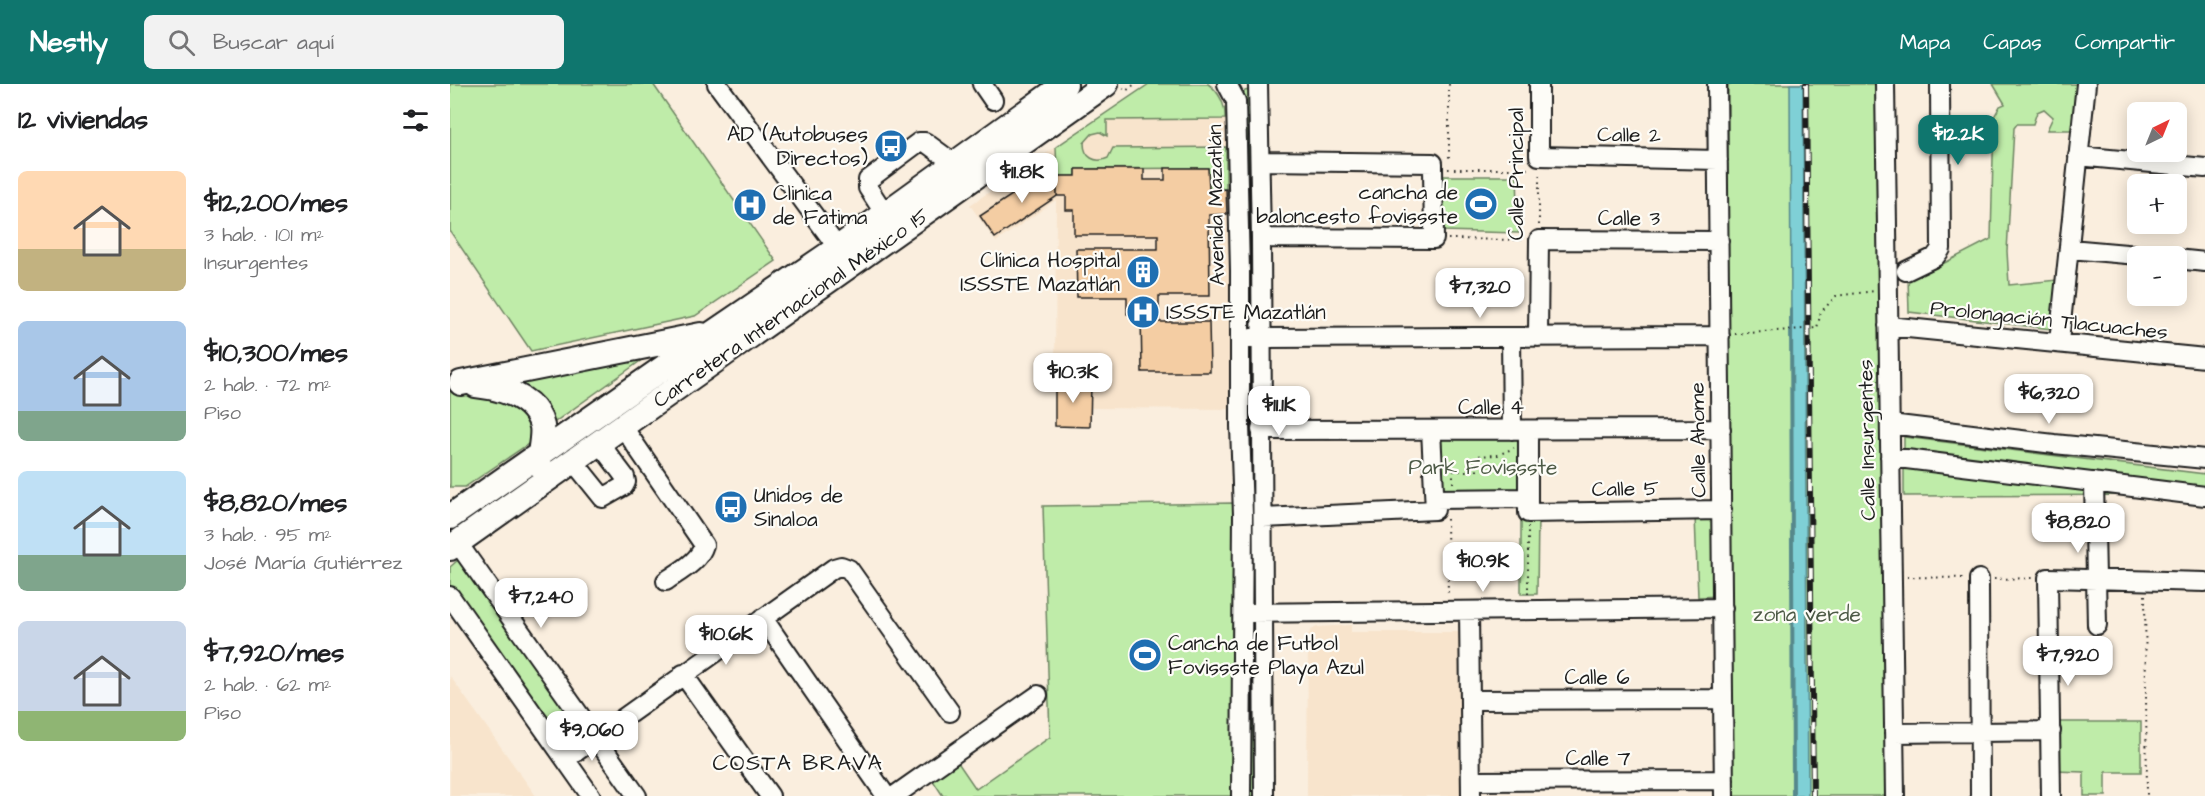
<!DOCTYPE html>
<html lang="es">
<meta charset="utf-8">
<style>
body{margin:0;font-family:"Architects Daughter",sans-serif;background:#f2f2f2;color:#202124;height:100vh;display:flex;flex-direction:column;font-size:22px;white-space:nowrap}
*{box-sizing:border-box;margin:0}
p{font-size:20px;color:#757577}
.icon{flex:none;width:33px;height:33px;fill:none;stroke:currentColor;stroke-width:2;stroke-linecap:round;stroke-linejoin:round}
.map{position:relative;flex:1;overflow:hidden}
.drawer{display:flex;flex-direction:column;background:#fff;width:450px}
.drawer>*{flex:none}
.needle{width:39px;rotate:43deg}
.fabs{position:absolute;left:1677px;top:18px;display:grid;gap:12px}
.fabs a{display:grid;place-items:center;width:60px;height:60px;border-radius:9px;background:#fff;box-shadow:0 3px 15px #0003;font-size:30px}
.price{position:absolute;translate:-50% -51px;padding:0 14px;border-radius:12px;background:#fff;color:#222;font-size:20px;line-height:39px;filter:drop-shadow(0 2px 3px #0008)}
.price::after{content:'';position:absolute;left:50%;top:36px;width:18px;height:14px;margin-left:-9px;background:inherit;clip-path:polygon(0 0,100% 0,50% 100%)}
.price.current{background:#0f766e;color:#fff}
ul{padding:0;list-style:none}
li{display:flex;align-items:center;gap:18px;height:150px;padding:0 18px}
li span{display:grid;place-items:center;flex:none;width:168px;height:120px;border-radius:9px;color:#555}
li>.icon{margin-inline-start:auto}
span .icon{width:72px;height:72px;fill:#fffc;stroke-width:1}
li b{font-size:26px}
h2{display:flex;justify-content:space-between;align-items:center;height:72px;padding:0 18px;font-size:26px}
header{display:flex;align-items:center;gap:36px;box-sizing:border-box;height:84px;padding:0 30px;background:#0f766e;color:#fff}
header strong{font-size:28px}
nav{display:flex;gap:33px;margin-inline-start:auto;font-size:21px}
.search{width:420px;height:54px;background:#f2f2f2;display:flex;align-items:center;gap:15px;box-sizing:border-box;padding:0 21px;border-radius:9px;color:#757577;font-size:22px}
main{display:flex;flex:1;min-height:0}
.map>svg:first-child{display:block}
.built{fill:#f8e4cc}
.green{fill:#bfeca9;stroke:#6e8462;stroke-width:1.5}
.water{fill:#7fd0d6;stroke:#57888c;stroke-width:1.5}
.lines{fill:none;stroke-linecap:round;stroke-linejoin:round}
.stream{stroke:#57888c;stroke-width:4}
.building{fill:#f4cda3;stroke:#1c1c1c;stroke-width:1.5}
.minor-casing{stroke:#1c1c1c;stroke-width:22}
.major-casing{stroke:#1c1c1c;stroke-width:28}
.path{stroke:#1c1c1c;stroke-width:2;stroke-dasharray:1.5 4.5;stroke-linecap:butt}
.minor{stroke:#fdfcf7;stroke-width:18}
.major{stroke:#fdfcf7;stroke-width:24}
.rail-casing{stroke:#1c1c1c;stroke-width:6}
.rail{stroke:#fdfcf7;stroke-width:4;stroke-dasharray:11;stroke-linecap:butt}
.labels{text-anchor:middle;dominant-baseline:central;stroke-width:4.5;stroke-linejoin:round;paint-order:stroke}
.poi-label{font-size:21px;fill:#1c1c1c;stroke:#fdfcf7;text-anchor:start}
.street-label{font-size:21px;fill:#1c1c1c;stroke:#fdfcf7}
.park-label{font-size:21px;fill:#4d5a46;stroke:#fdfcf7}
.neighbourhood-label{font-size:22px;letter-spacing:1.5px;fill:#1c1c1c;stroke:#fdfcf7}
</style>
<header>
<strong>Nestly</strong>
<div class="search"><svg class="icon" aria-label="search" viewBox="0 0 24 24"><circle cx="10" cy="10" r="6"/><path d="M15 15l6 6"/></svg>Buscar aquí</div>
<nav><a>Mapa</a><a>Capas</a><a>Compartir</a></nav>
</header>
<main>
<section class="drawer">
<h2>12 viviendas<svg class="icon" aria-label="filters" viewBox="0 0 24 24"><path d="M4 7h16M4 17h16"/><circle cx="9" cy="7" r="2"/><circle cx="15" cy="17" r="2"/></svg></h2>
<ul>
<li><span style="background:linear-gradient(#ffd9b3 65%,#c2b280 0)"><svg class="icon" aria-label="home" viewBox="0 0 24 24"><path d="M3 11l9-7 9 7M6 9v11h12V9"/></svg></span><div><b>$12,200/mes</b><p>3 hab. · 101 m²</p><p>Insurgentes</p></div></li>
<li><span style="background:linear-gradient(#a9c7e8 75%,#7fa58c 0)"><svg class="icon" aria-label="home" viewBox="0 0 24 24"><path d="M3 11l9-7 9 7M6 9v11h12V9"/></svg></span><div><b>$10,300/mes</b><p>2 hab. · 72 m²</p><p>Piso</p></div></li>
<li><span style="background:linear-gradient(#bfe0f5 70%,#7fa58c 0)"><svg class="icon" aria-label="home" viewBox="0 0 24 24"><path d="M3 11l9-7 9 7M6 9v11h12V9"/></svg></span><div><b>$8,820/mes</b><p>3 hab. · 95 m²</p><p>José María Gutiérrez</p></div></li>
<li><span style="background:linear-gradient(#c9d6e8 75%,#8fb573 0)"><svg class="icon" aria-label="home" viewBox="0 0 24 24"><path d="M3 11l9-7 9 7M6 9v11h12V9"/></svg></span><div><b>$7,920/mes</b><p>2 hab. · 62 m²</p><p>Piso</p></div></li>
</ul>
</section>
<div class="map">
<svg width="1755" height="712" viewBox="0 0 1755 712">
<rect width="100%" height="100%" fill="#faeede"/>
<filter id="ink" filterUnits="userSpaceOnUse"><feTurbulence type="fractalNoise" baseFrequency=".0167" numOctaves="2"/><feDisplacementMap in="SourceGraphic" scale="12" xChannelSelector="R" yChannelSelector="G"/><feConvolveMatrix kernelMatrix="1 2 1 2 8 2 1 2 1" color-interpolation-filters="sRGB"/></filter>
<g filter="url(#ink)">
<path class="built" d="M699 0H758L769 11 776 26 782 325 640 324 641 299 605 298 606 116 546 158 520 121Z
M901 541V548H1016L1017 712H857L858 551 861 546 867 543Z
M0 592 86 712H0Z"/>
<path class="green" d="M0 0H203L326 177 245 232 81 267 0 147Z
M699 0H758C769 7 776 22 775 35L657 36V52L650 48 642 50 634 59C634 73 645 80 658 74L663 64 776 63V105L759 106 758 84 626 85V92H607L606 63Z
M1278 0H1432L1438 712H1276Z
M1543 0H1628L1624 46H1597L1603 33 1594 25 1587 28 1583 40H1567L1564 44 1557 167 1559 201 1607 196 1601 245 1459 228 1458 193 1475 189 1541 155 1544 33 1550 22 1555 20Z
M803 5 810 712H795L788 14 795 7Z
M993 92H1067L1069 149 992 147Z
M196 273 99 342 84 309 68 296Z
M0 307 29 308 75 328 84 356 15 403H0Z
M986 353H1077L1080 413H987Z
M1454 353 1755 390V411L1454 412Z
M783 419 784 712H493L482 695 507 677 526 705 600 653 593 422Z
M1088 431 1087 510H1071V432Z
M1245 432H1270L1271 512 1248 513Z
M8 476 139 648 117 664 0 502V483Z
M1603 638H1691V688H1656V712H1634V688L1604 687Z"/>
<path class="water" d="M1340 0H1353L1358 712H1343Z"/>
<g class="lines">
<path class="stream" d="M1341 226 1343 712"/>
</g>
<path class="building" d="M606 82 607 112 545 154 530 132Z
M715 84H758L759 106 776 105 777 130 759 131 760 212H709V238H759L760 288H692L691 230H677V213H627L626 165H708V151H624V126H616V112H607V92H626V85H694V96H715Z
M605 298 641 299 640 343 605 342Z"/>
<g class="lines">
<g class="minor-casing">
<path id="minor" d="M267 0 388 164
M532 0 543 16
M777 0 786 17 790 187V342L793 431 791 712
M808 0 811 154 814 712
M1089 0V72L1268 76
M1267 0 1274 712
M1435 0 1445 712
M1628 72 1755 84
M810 77 983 79V85L984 155 811 154
M435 130 418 104V96L469 58H475L505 80
M1620 165 1699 172
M1726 175 1755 178
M1456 187 1485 173 1491 165 1490 0
M1438 242 1755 274
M1061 253 1062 346
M1088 253 1089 156 1269 157
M801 254 1270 252
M1609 258 1636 0
M1440 340 1604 360 1755 375
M173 343 254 461C249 478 230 487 216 497
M811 346 1271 345
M1078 346V429L1272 426
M1440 373 1755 412
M124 378 153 414 174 402 176 398 175 393 150 360
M1644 398 1647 541
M985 415 1078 414
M813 434 985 426 981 346
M7 458 187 712
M1529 495 1530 712
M0 512 141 712
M1019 527 1021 712
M800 529 1273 524
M313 534 436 712
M233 590 320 712
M1021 616 1273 615
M1444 649 1601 647
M116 675 384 484 391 482 399 485 500 628
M1021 697 1274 696
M444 712 588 611
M1601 712 1598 494 1755 498"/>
</g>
<g class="major-casing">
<path id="major" d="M11 299 251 251
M26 301C52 304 85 312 92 342 94 353 89 369 89 381
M0 433 263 249 388 164 615 0
M0 464 656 0"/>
</g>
<path class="path" d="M999 0V76
M673 4 676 7 685 0
M998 85H1079
M1089 141V87
M998 155 1074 156
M1285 250 1367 244 1371 228 1386 212 1424 207
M1003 399V387H1027L1026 372 1048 371 1064 364
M997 435 998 513
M1457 493 1514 494
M1544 495 1583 494
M1078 510V443
M1695 511 1697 712"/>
<use href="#minor" class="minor"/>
<use href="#major" class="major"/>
<g class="rail-casing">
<path id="rail" d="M1356 0 1363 712"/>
</g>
<use href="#rail" class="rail"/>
</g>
</g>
<defs>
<g id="bus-disc" transform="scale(1.725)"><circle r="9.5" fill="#1f6fb2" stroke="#fdfcf7"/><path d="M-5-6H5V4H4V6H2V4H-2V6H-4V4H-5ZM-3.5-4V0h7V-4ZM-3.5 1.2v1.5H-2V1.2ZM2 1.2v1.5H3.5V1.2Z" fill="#fff"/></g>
<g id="stadium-disc" transform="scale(1.725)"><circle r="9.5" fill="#1f6fb2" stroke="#fdfcf7"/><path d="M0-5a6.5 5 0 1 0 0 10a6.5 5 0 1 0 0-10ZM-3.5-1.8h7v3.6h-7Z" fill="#fff"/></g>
<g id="hospital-disc" transform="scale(1.725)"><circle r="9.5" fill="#1f6fb2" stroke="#fdfcf7"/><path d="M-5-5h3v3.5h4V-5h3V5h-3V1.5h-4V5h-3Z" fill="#fff"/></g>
<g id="building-disc" transform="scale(1.725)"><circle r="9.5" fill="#1f6fb2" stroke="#fdfcf7"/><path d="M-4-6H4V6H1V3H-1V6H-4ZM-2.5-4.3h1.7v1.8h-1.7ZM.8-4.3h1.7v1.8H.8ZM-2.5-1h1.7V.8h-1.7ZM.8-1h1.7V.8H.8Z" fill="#fff"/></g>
</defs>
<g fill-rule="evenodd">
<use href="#bus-disc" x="441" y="62"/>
<use href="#stadium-disc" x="1031" y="120"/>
<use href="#hospital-disc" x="300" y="121"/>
<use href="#building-disc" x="693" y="188"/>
<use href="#hospital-disc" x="693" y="228"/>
<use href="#bus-disc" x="281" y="423"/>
<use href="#stadium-disc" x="695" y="571"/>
</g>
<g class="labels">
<g class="poi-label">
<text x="418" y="50" text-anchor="end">AD (Autobuses<tspan x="418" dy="24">Directos)</tspan></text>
<text x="1008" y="108" text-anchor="end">cancha de<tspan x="1008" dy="24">baloncesto fovissste</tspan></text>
<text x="323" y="109">Clinica<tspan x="323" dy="24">de Fatima</tspan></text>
<text x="670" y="176" text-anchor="end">Clínica Hospital<tspan x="670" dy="24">ISSSTE Mazatlán</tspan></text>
<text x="716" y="228">ISSSTE Mazatlán</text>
<text x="304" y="411">Unidos de<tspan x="304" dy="24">Sinaloa</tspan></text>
<text x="718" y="559">Cancha de Futbol<tspan x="718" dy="24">Fovissste Playa Azul</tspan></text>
</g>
<g class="street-label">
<text transform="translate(1179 51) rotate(1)">Calle 2</text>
<text transform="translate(1066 90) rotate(-90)">Calle Principal</text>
<text transform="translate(766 121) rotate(-91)">Avenida Mazatlán</text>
<text x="1179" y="134">Calle 3</text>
<text transform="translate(341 224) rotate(-35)">Carretera Internacional México 15</text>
<text transform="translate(1599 236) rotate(6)">Prolongación Tlacuaches</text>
<text x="1041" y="323">Calle 4</text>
<text transform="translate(1248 356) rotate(-91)">Calle Ahome</text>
<text transform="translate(1417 356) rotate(-91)">Calle Insurgentes</text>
<text transform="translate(1175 405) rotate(-1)">Calle 5</text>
<text x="1147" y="593">Calle 6</text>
<text x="1148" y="674">Calle 7</text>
</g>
<g class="park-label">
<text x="1033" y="383">Park Fovissste</text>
<text x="1357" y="530">zona verde</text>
</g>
<g class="neighbourhood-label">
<text x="348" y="679">COSTA BRAVA</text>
</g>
</g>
</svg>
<div class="fabs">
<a><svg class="needle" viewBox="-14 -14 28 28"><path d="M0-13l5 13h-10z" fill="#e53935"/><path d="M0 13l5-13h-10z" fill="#757577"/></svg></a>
<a>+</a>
<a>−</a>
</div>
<b class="price current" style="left:1508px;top:82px">$12.2K</b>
<b class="price" style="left:572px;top:120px">$11.8K</b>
<b class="price" style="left:1030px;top:235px">$7,320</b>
<b class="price" style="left:623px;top:320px">$10.3K</b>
<b class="price" style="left:1599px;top:341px">$6,320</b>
<b class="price" style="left:829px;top:353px">$11.1K</b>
<b class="price" style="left:1628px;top:470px">$8,820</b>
<b class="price" style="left:1033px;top:509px">$10.9K</b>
<b class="price" style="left:91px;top:545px">$7,240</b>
<b class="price" style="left:276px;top:582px">$10.6K</b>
<b class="price" style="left:1618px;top:603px">$7,920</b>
<b class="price" style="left:142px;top:678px">$9,060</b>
</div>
</main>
